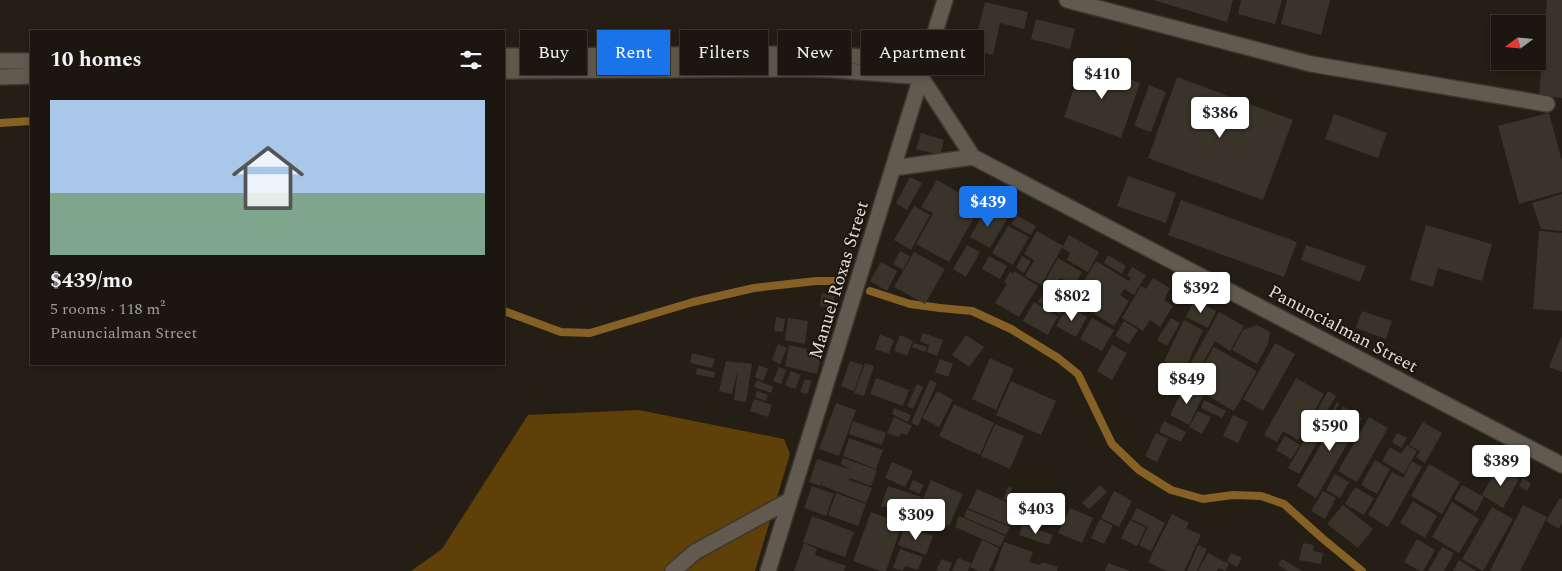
<!DOCTYPE html>
<meta charset="utf-8">
<style>
body{margin:0;font-family:Spectral,serif;background:#251f19;color:#f1f3f6;height:100vh;display:flex;flex-direction:column;font-size:19px;white-space:nowrap}
*{box-sizing:border-box;margin:0}
p{font-size:16px;color:#a09f9f}
.icon{flex:none;width:28px;height:28px;fill:none;stroke:currentColor;stroke-width:2;stroke-linecap:round;stroke-linejoin:round}
.map{position:relative;flex:1;overflow:hidden}
.panel{position:absolute;left:30px;top:30px;width:475px;height:335px;display:flex;flex-direction:column;background:#1c1610;border-radius:0px;box-shadow:0 2px 8px #0003,0 0 0 1px #3a3530}
.panel>*{flex:none}
.top-card{position:absolute;left:520px;top:30px;width:475px;height:45px;display:flex;gap:10px}
.needle{width:32px;rotate:254deg}
.controls{position:absolute;left:1491px;top:15px;display:grid;gap:10px}
.controls a{display:grid;place-items:center;width:55px;height:55px;border-radius:0px;background:#1c1610;box-shadow:0 2px 8px #0003,0 0 0 1px #3a3530;font-size:25px}
.price{position:absolute;translate:-50% -42px;padding:0 11px;border-radius:5px;background:#fff;color:#222;font-size:16px;line-height:32px;filter:drop-shadow(0 1px 2px #0008)}
.price::after{content:'';position:absolute;left:50%;top:30px;width:15px;height:11px;margin-left:-8px;background:inherit;clip-path:polygon(0 0,100% 0,50% 100%)}
.price.active{background:#1a73e8;color:#fff}
ul{padding:0;list-style:none}
li{display:grid;align-content:center;gap:10px;height:265px;padding:0 20px}
li+li{border-top:1px solid #3a3530}
li span{display:grid;place-items:center;height:155px;border-radius:0px;color:#555}
li>.icon{margin-inline-start:auto}
span .icon{width:90px;height:90px;fill:#fffc;stroke-width:1}
li b{font-size:21px}
h2{display:flex;justify-content:space-between;align-items:center;height:60px;padding:0 20px;font-size:21px}
.pill{padding:0 18px;border-radius:0px;background:#1c1610;box-shadow:0 2px 8px #0003,0 0 0 1px #3a3530;font-size:18px;line-height:45px}
.pill.active{background:#1a73e8;color:#fff}
.map>svg:first-child{display:block}
.green{fill:#5e4008}
.lines{fill:none;stroke-linecap:round;stroke-linejoin:round}
.stream{stroke:#856125;stroke-width:8}
.building{fill:#3a3329}
.minor-casing{stroke:#3d3731;stroke-width:18}
.minor{stroke:#625a4f;stroke-width:15}
.labels{text-anchor:middle;dominant-baseline:central;stroke-width:4;stroke-linejoin:round;paint-order:stroke}
.street-label{font-size:18px;fill:#e2ded7;stroke:#1b150c}
</style>
<div class="map">
<svg width="1562" height="571" viewBox="0 0 1562 571">
<rect width="100%" height="100%" fill="#251e15"/>
<path class="green" d="M639 410 784 439 790 454 755 571H411L442 549 528 415Z"/>
<g class="lines">
<path class="stream" d="M0 123 31 121
M870 291 910 304 940 308 972 311 1011 329 1058 358 1078 374 1112 444 1139 470 1171 490 1203 499 1233 495 1261 496 1284 504 1322 538 1362 571
M504 311 561 332 590 333 693 302 754 288 816 281H841"/>
</g>
<path class="building" d="M1153 0H1233L1227 22Z
M1241 0H1282L1275 24 1238 14Z
M1287 0H1330L1321 35 1281 24Z
M1547 0H1562V98L1539 96Z
M985 2 1028 12 1024 29 1000 23 993 55 973 50Z
M1036 19 1075 29 1070 49 1031 39Z
M1083 62 1140 83 1121 138 1064 117Z
M1177 77 1293 120 1263 200 1148 158Z
M1149 85 1166 92 1151 132 1134 126Z
M1549 113 1562 161V192L1519 204 1498 126Z
M1334 114 1387 133 1378 158 1325 139Z
M921 133 944 140 940 155 916 149Z
M1128 176 1176 193 1166 223 1117 206Z
M910 177 922 183 907 210 896 203Z
M937 180 981 205 949 262 916 244 933 213 921 207Z
M1562 194V231L1541 229 1532 203Z
M1181 200 1297 242 1284 277 1168 235Z
M914 206 930 215 911 250 894 240Z
M987 207 1007 219 990 248 970 237Z
M1016 215 1036 226 1031 235 1011 224Z
M1426 225 1492 244 1482 281 1438 268 1433 287 1410 280Z
M1008 226 1029 237 1013 265 992 253Z
M1037 231 1063 246 1041 285 1025 276 1034 260 1024 254Z
M1539 231 1562 233V311L1533 309Z
M1069 235 1099 252 1088 272 1067 260 1070 253 1062 248Z
M967 245 980 252 966 277 953 269Z
M1306 245 1366 266 1360 282 1301 260Z
M900 251 910 256 903 270 893 264Z
M914 252 945 269 925 304 894 287Z
M1108 255 1126 266 1122 274 1104 263Z
M989 256 1007 266 1000 279 982 269Z
M1022 256 1031 261 1024 273 1016 268Z
M1058 258 1082 272 1074 286 1060 278 1056 285 1046 279Z
M1096 261 1129 281 1131 278 1127 276 1132 267 1146 275 1134 295 1124 289 1120 295 1129 301 1114 326 1085 308 1092 297 1079 289Z
M881 262 897 271 887 291 870 281Z
M1014 271 1038 286 1019 317 995 303 1007 284 1004 282 1010 272 1013 274Z
M1153 278 1170 288 1164 300 1173 306 1160 327 1150 320 1143 331 1122 318 1141 286 1146 289Z
M1049 283 1071 296 1060 315 1038 302Z
M822 293 835 296 832 308 820 306Z
M1194 300 1216 311 1208 328 1186 317Z
M1034 302 1058 316 1048 335 1023 321Z
M1068 306 1087 317 1076 337 1056 326Z
M1362 311 1392 321 1386 339 1356 328Z
M1219 312 1244 326 1230 351 1215 341 1193 381 1184 375Z
M776 317 785 319 783 332 774 331Z
M788 318 808 321 805 344 785 340Z
M1092 318 1114 330 1102 351 1080 339Z
M1171 318 1180 323 1167 346 1157 340Z
M1184 320 1203 330 1184 371 1164 361Z
M1124 321 1138 330 1129 344 1115 336Z
M1257 325 1270 332 1268 344 1257 364 1232 350 1243 330Z
M923 333 943 340 937 356 927 352 929 345 920 341Z
M880 334 894 340 889 354 875 349Z
M900 335 913 341 907 356 894 351Z
M966 335 984 347 969 367 952 355Z
M1562 335V372L1549 367Z
M914 343 927 347 925 352 912 347Z
M1275 343 1295 354 1263 411 1243 399Z
M778 344 787 348 780 364 772 360Z
M789 345 807 349 806 352 821 355 817 374 785 366Z
M1112 345 1127 353 1112 380 1097 371Z
M1214 347 1257 371 1234 411 1191 386Z
M692 353 715 359 712 368 690 363Z
M990 358 1014 369 996 410 972 399Z
M940 359 953 364 948 377 935 372Z
M726 361 739 363V362L752 364 746 402 734 400 738 370 732 394 719 391Z
M850 361 863 365 854 391 841 386Z
M865 363 874 366 864 396 854 393Z
M759 365 768 369 763 381 755 377Z
M779 367 786 370 781 384 773 381Z
M697 368 715 372 714 378 696 374Z
M791 371 801 375 795 389 785 385Z
M876 378 909 390 903 406 870 394Z
M1296 378 1324 394 1298 440 1283 431 1277 442 1264 435Z
M805 379 812 381 807 394 800 392Z
M757 380 773 387 771 393 754 387Z
M930 380 937 383 918 426 911 423Z
M1011 381 1056 401 1041 435 996 415Z
M917 384 923 387 913 409 907 406Z
M1185 385 1204 394 1189 425 1170 415Z
M757 391 768 395 766 401 755 397Z
M937 391 953 400 939 427 922 418Z
M1328 391 1336 396 1326 413 1318 409Z
M754 399 772 405 768 417 750 411Z
M1204 400 1226 411 1222 418 1201 408Z
M1337 402 1339 404 1299 474 1288 468 1311 428 1320 432Z
M836 403 856 410 839 456 819 449Z
M954 404 994 423 980 455 939 436Z
M1343 406 1362 418 1316 498 1297 486Z
M894 408 911 415 908 422 892 414Z
M1198 411 1211 417 1202 434 1189 427Z
M1233 415 1248 422 1238 443 1223 436Z
M894 417 912 426 907 435 901 433 899 437 887 433Z
M1369 417 1388 428 1357 482 1338 471Z
M853 421 886 433 882 445 849 434Z
M1164 421 1186 432 1181 442 1159 432Z
M1423 422 1442 433 1425 463 1416 457 1420 451 1409 445Z
M995 424 1024 436 1010 469 981 456Z
M1156 433 1168 439 1157 462 1145 456Z
M1397 433 1407 438 1401 448 1392 442Z
M1285 436 1300 445 1291 459 1276 450Z
M849 438 883 450 876 469 843 456Z
M1407 445 1417 451 1404 474 1382 461 1390 447 1401 454Z
M843 458 877 470 871 486 850 478 849 480 872 488 866 503 821 485 825 475 820 486 809 482 817 459 852 470 841 464Z
M1375 460 1390 469 1377 494 1361 485Z
M1412 461 1422 467 1388 527 1368 515 1392 472 1403 478Z
M892 462 913 471 905 487 885 478Z
M1429 464 1460 482 1442 514 1411 496Z
M1498 467 1519 479 1503 508 1482 495Z
M1335 474 1349 482 1340 498 1326 490Z
M1523 478 1531 483 1527 491 1519 486Z
M913 480 924 485 919 494 909 489Z
M931 480 963 494 949 526 917 513Z
M1100 485 1107 492 1089 509 1082 503Z
M1462 485 1484 497 1476 512 1454 499Z
M812 486 834 494 826 516 804 508Z
M888 486 921 497 914 517 881 506Z
M1008 487 1012 488 1007 501 1003 499Z
M1355 487 1374 498 1364 515 1345 504Z
M977 489 1018 507 1010 526 968 508Z
M1114 491 1132 501 1119 527 1101 518Z
M1323 491 1336 498 1325 519 1311 511Z
M836 493 866 504 858 526 828 515Z
M1019 495 1034 501 1025 524 1014 519 1019 506 1015 504Z
M1560 498 1562 499V523L1559 529 1546 521Z
M1413 501 1437 516 1425 538 1400 523Z
M1452 502 1479 519 1459 553 1432 537Z
M1343 505 1373 529 1358 548 1327 524Z
M1523 505 1547 517 1520 571H1490Z
M1492 507 1513 519 1483 571 1462 559Z
M1070 508 1093 518 1082 543 1058 533Z
M1137 508 1165 523 1151 551 1139 545 1148 527 1131 519Z
M967 509 1010 527 1006 535 964 517Z
M871 512 902 524 886 571H880L853 561Z
M1172 514 1189 523 1186 528 1201 535 1184 571H1166L1148 562Z
M812 516 854 532 845 557 803 542Z
M959 516 1005 536 1000 547 955 527Z
M1100 519 1113 526 1104 544 1091 538Z
M1130 520 1146 528 1137 546 1121 538Z
M1023 524 1053 535 1049 545 1019 535Z
M905 527 933 536 926 555 898 545Z
M1417 539 1435 550 1423 571H1420L1404 562Z
M982 540 999 548 989 571H979L970 567Z
M1004 542 1033 552 1029 562 1040 565 1042 562 1058 567 1057 571H994Z
M804 543 817 549 815 555 846 566 844 571H794Z
M1303 543 1314 545 1313 551 1323 553 1321 564 1299 560Z
M1198 545 1207 549 1197 571H1187Z
M1442 547 1454 553 1444 571H1428Z
M900 549 923 557 918 570 905 566 903 571 893 568Z
M1208 553 1229 564 1225 571 1219 568 1217 571H1198Z
M1231 553 1242 558 1237 567 1227 561Z
M958 558 971 563 968 571H952Z
M942 559 952 563 949 571H936Z
M1282 559 1302 571H1288L1278 565Z
M1459 560 1476 571H1453Z
M1108 563 1130 571H1105Z"/>
<g class="lines">
<g class="minor-casing">
<path id="minor" d="M1067 0 1311 64 1547 104
M504 56 804 54C832 55 862 54 889 63 900 67 911 72 921 77
M0 61H31
M504 71 804 69 834 70 910 76
M0 77 31 76
M921 77 973 157 1562 465
M893 168 973 157
M673 571 695 552 790 500
M768 571 945 0"/>
</g>
<use href="#minor" class="minor"/>
</g>
<g class="labels">
<g class="street-label">
<text transform="translate(839 280) rotate(-73)">Manuel Roxas Street</text>
<text transform="translate(1343 329) rotate(28)">Panuncialman Street</text>
</g>
</g>
</svg>
<div class="controls">
<a><svg class="needle" viewBox="-14 -14 28 28"><path d="M0-13l5 13h-10z" fill="#e53935"/><path d="M0 13l5-13h-10z" fill="#a09f9f"/></svg></a>
</div>
<b class="price" style="left:1102px;top:100px">$410</b>
<b class="price" style="left:1220px;top:139px">$386</b>
<b class="price active" style="left:988px;top:228px">$439</b>
<b class="price" style="left:1201px;top:314px">$392</b>
<b class="price" style="left:1072px;top:322px">$802</b>
<b class="price" style="left:1187px;top:405px">$849</b>
<b class="price" style="left:1330px;top:452px">$590</b>
<b class="price" style="left:1501px;top:487px">$389</b>
<b class="price" style="left:1036px;top:535px">$403</b>
<b class="price" style="left:916px;top:541px">$309</b>
<div class="top-card">
<a class="pill">Buy</a>
<a class="pill active">Rent</a>
<a class="pill">Filters</a>
<a class="pill">New</a>
<a class="pill">Apartment</a>
</div>
<section class="panel">
<h2>10 homes<svg class="icon" aria-label="filters" viewBox="0 0 24 24"><path d="M4 7h16M4 17h16"/><circle cx="9" cy="7" r="2"/><circle cx="15" cy="17" r="2"/></svg></h2>
<ul>
<li><span style="background:linear-gradient(#a9c7e8 60%,#7fa58c 0)"><svg class="icon" aria-label="home" viewBox="0 0 24 24"><path d="M3 11l9-7 9 7M6 9v11h12V9"/></svg></span><div><b>$439/mo</b><p>5 rooms · 118 m²</p><p>Panuncialman Street</p></div></li>
</ul>
</section>
</div>
